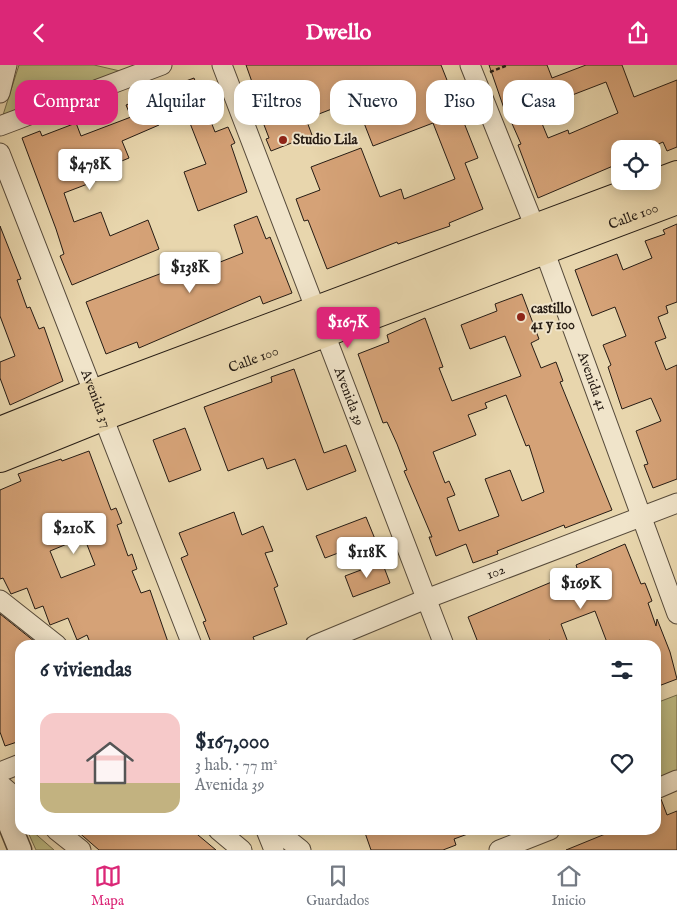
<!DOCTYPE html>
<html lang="es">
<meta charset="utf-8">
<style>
body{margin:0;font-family:"IM FELL English",serif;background:#f2f2f3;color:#1f2937;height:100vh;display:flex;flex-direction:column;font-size:19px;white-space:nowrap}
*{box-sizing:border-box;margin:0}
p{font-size:16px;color:#747a83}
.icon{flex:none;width:28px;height:28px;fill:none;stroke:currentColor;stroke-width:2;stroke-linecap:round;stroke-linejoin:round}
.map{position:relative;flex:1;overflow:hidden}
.side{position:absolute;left:15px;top:575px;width:646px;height:195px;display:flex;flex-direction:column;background:#fff;border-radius:15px;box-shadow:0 2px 12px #0003}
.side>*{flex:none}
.banner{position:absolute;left:15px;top:15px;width:648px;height:45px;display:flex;gap:10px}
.controls{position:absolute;left:611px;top:75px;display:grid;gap:10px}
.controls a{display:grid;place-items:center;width:50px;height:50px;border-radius:10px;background:#fff;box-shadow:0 2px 12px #0003;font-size:25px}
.price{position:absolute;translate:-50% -42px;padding:0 11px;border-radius:5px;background:#fff;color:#222;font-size:16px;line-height:32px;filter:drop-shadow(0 1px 2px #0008)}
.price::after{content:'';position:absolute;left:50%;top:30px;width:15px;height:11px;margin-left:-8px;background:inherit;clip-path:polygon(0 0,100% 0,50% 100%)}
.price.on{background:#db2777;color:#fff}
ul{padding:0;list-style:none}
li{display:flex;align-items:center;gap:15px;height:125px;padding:0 25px}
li+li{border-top:1px solid #e0e1e3}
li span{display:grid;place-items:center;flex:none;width:140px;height:100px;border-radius:15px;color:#555}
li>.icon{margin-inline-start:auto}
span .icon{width:60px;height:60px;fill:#fffc;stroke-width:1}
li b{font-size:21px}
h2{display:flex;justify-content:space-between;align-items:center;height:60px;padding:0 25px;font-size:21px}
.pill{padding:0 18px;border-radius:15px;background:#fff;box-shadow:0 2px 12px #0003;font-size:18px;line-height:45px}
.pill.on{background:#db2777;color:#fff}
header{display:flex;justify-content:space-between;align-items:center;height:65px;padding:0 25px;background:#db2777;color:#fff;font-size:22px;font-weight:700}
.tab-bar{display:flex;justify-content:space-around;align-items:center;height:70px;border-top:1px solid #e0e1e3;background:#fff;font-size:14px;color:#747a83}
.tab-bar a{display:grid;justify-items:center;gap:2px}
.tab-bar .on{color:#db2777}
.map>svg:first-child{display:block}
.green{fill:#bebc84;stroke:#726c4c}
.building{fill:#d5a277;stroke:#261c14;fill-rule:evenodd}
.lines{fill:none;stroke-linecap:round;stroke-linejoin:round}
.minor-casing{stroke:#564a3a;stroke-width:21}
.tertiary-casing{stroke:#564a3a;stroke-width:25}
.primary-casing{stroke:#261c14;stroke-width:30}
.path{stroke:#261c14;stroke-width:2.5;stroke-dasharray:4 2.5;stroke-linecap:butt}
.minor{stroke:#f0e4ca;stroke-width:19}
.tertiary{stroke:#f0e4ca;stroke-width:22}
.primary{stroke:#e8d6ad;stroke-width:28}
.poi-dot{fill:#8f2418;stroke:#f0e4ca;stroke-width:2}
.labels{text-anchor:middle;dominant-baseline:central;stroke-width:4;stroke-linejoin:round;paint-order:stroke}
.poi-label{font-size:14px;font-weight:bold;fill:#261c14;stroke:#f0e4ca;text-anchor:start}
.street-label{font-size:14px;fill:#261c14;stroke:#f0e4ca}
</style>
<header><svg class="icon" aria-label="back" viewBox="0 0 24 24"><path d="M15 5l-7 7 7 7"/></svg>Dwello<svg class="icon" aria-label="share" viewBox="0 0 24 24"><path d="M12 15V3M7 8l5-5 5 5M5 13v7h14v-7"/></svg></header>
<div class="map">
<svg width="677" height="785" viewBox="0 0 677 785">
<rect width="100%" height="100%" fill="#e8d6ad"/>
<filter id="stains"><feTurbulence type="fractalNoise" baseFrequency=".004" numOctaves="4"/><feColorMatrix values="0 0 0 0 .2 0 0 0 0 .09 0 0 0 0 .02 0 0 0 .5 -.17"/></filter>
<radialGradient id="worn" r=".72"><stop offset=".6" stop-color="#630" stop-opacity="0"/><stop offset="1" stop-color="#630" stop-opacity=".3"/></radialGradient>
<path class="green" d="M19 0H94L120 6 3 50Z
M677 630V708L656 716V638Z
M27 765H31L54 785H36Z"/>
<path class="building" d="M246 0H441L478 93 465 98 483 144 449 158 450 161 398 179 397 177 327 204 308 155 304 156 296 134 320 125 311 102 361 83 380 132 401 124 404 134 455 114 433 58 373 81 355 35 306 54 312 70 271 86 266 74 269 73 248 18 252 17Z
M489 0H547L552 13 586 0H622L634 32 677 15V82L667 86 663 77 647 84H620V98L538 133 518 80 521 79 510 54 508 55ZM606 17 618 48 569 69 568 65 548 73 536 44Z
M194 13 215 67 228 62 235 78 231 80 247 127 198 146 184 107 206 99 175 20Z
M148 31 159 60 122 76 129 93 95 107 98 115 64 128 74 157 101 147 110 171 148 155 159 184 72 220 60 191 64 189 56 164 22 73 40 66 42 71 76 58 81 71 131 52 126 40Z
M257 151 266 174 270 172 292 228 263 239 260 231 139 283 137 277 106 289 86 237 170 205 173 210 203 198 205 203 243 188 234 160Z
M677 159V237L666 241 668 248 658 252 666 273 655 277 666 305 677 300V414L653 423 644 400 648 399 636 366 661 356 651 333 622 344 608 302 611 300 603 280 626 271 615 242 592 251 575 205 617 189 623 205 652 193 645 176 665 169 663 165Z
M0 161 21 214 17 215 27 243 30 242 39 264 44 262 63 316 10 340 0 313V297L15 291 0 251Z
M522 229 539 274 531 278 541 303 556 297 563 316 560 317 612 445 565 463 564 460 541 469 497 486 498 489 473 498 466 479 436 491 429 472H432L404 406 407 405 397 379 387 357 383 358 358 289 389 277 387 270 425 253 443 302 439 303 452 336 521 311 505 271 470 284 461 260 497 246 495 239ZM506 330 526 381 529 380 544 427 522 436 510 405 485 414 499 451 459 466 447 433 455 430 449 416 445 418 433 387 476 370 468 350 487 343 485 338Z
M294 304 324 388 346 380 356 406 307 425 295 394 267 404 263 393 228 406 204 342 272 317 271 312Z
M185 363 201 405 169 417 153 375Z
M89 386 111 445 116 443 122 458 117 460 128 491 132 489 137 504 132 506 141 528 150 525 169 580H91L87 570 77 575 68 553 50 560 43 541 35 544 27 523 11 529 3 513 0 514V425L21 416 18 409 61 394 62 396ZM84 472 95 500 61 513 50 486Z
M234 447 242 470 263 461 273 486 265 488 278 521 274 523 287 559 253 572 256 580H212L203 557 206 556 181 493 188 490 179 468Z
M366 452 375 474 325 493 316 471Z
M625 479 641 519 645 518 652 536 648 538 656 561 657 554 670 587 677 614 656 622V580H608L595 546 561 559 569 580H552L550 575 536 580H479L468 552 554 516 553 513 577 503 576 500Z
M382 497 390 518 353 532 345 511Z
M0 549 39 580H20V676L5 681 0 667Z
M661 734 667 750 677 746V785H566L615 765H656V735Z
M76 765H192L216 785H99Z
M364 765H476V766L454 774 456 780 443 785H371Z"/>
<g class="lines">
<g class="minor-casing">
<g id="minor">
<path id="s1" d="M222 0 444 580"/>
<path id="s2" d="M470 0 544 185 677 549"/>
<path d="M0 28 7 0"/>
<path d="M0 61 162 0"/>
<path id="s3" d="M0 88 192 580"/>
<path d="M0 535 57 580"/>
<path id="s4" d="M315 580 426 534 677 438"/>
<path d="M0 707 20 699"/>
<path d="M0 719 20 736"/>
<path d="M656 724 677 715"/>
<path d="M56 765 81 785"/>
<path d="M218 765 242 785"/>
<path d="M266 765 274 785"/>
<path d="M276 765 301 785"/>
<path d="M499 785 550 765"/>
</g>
</g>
<g class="tertiary-casing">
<path id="tertiary" d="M0 736 20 785"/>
</g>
<g class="primary-casing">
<g id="primary">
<path d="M0 366 95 328 677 110"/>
<path id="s5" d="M0 393 104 351 677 135"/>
</g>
</g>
<path class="path" d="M490 7 508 0"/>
<use href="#minor" class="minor"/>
<use href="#tertiary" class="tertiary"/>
<use href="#primary" class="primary"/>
</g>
<g class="poi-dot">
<circle cx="283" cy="75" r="5"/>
<circle cx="521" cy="252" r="5"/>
</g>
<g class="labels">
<g class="poi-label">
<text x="293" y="75">Studio Lila</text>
<text x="531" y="244">castillo<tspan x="531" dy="16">41 y 100</tspan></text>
</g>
<g class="street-label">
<text stroke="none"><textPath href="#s5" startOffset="678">Calle 100</textPath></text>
<text stroke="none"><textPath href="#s5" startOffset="272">Calle 100</textPath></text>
<text stroke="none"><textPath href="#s2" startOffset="339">Avenida 41</textPath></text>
<text stroke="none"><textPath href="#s1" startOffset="355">Avenida 39</textPath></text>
<text stroke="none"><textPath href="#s3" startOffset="264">Avenida 37</textPath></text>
<text stroke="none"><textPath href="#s4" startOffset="195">102</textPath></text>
</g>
</g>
<rect width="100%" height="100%" filter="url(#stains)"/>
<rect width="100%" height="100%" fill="url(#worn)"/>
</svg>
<div class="controls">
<a><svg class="icon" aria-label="locate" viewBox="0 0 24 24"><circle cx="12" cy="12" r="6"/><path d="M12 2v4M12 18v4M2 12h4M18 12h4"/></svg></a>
</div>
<b class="price" style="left:90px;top:126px">$478K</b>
<b class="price" style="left:190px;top:229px">$138K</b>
<b class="price on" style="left:348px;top:284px">$167K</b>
<b class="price" style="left:74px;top:490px">$210K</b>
<b class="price" style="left:367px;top:514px">$118K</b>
<b class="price" style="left:581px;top:545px">$169K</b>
<div class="banner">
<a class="pill on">Comprar</a>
<a class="pill">Alquilar</a>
<a class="pill">Filtros</a>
<a class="pill">Nuevo</a>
<a class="pill">Piso</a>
<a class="pill">Casa</a>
</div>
<section class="side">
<h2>6 viviendas<svg class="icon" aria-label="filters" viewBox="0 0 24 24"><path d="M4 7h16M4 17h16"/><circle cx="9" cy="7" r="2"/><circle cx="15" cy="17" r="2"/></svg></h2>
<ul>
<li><span style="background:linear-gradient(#f6c9c9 70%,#c2b280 0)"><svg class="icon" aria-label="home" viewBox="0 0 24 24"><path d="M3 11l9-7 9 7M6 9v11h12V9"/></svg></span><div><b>$167,000</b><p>3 hab. · 77 m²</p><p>Avenida 39</p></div><svg class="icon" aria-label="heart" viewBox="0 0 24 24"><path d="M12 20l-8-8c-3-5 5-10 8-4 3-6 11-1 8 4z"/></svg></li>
</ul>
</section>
</div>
<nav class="tab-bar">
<a class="on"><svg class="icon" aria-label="map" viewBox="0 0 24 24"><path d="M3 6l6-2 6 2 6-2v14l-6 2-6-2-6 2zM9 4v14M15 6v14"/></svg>Mapa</a>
<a><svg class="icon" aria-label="saved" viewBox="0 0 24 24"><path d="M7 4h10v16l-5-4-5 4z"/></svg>Guardados</a>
<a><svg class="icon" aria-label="home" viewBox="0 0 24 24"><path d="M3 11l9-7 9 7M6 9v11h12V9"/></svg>Inicio</a>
</nav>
